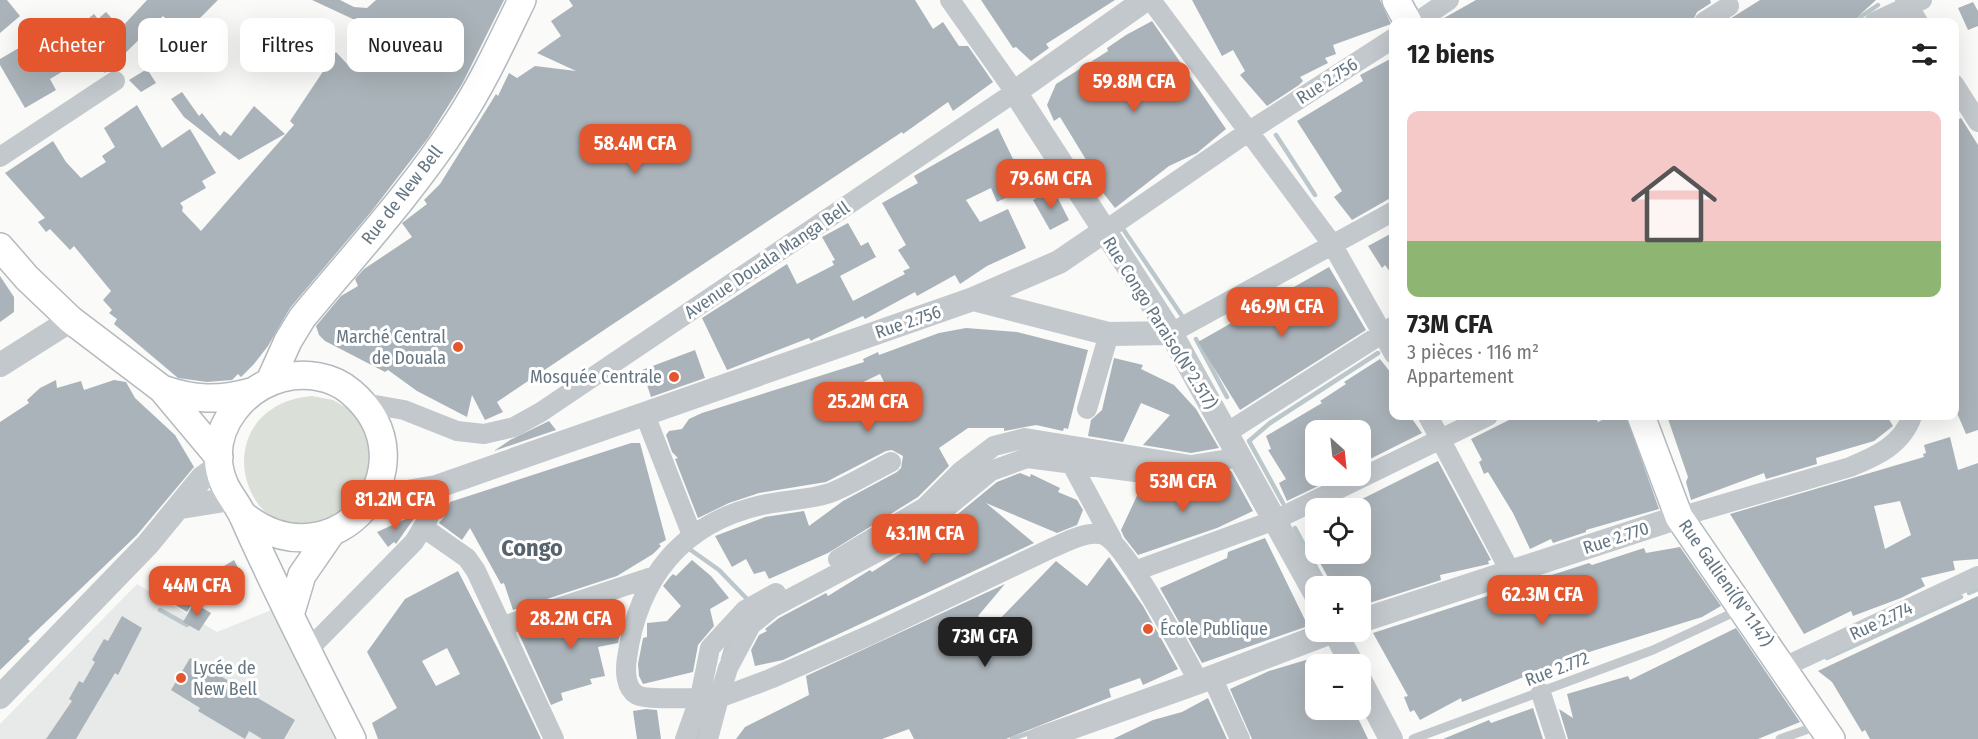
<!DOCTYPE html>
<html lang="fr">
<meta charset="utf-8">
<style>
body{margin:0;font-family:"Fira Sans Condensed",sans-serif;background:#f2f2f2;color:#222;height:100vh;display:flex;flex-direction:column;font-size:22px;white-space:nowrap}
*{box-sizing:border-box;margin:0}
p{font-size:20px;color:#767676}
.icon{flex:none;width:33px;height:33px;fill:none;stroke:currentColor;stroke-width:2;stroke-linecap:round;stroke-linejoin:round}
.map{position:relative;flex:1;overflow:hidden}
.side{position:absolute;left:1389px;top:18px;width:570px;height:402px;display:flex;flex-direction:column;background:#fff;border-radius:12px;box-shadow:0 6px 24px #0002}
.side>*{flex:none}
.hud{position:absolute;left:18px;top:18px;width:570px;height:54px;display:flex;gap:12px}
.needle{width:39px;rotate:153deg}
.buttons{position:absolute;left:1305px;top:420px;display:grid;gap:12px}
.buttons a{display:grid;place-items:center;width:66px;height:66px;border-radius:12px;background:#fff;box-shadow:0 6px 24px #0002;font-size:30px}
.price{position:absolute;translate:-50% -51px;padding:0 14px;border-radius:12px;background:#e4572e;color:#fff;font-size:20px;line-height:39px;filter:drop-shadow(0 2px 3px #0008)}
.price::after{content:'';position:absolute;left:50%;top:36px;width:18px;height:14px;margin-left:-9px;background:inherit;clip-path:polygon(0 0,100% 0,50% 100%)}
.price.current{background:#222;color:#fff}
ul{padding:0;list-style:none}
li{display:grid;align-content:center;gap:12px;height:318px;padding:0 18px}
li span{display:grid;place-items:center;height:186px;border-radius:12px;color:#555}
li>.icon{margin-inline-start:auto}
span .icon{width:108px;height:108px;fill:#fffc;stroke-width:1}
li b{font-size:26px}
h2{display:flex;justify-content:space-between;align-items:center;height:72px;padding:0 18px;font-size:26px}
.tag{padding:0 21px;border-radius:12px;background:#fff;box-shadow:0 6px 24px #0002;font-size:21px;line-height:54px}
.tag.current{background:#e4572e;color:#fff}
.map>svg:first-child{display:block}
.built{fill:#e8e9e9}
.green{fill:#dadfd7}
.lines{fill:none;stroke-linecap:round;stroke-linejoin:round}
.stream{stroke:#bbc7cb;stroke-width:4.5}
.building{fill:#aab3b9;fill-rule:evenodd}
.secondary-casing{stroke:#b3babf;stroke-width:30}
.service{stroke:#c3c8cc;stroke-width:9}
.minor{stroke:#c3c8cc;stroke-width:20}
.tertiary{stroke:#c3c8cc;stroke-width:24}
.secondary{stroke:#fff;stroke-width:27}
.poi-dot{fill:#e4572e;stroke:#fff;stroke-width:2}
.labels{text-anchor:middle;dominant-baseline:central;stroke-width:6;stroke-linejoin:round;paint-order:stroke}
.street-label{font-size:18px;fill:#657683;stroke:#fff}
.poi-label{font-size:18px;fill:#657683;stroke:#fff;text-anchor:end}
.district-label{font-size:24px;font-weight:bold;fill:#57646e;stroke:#fff}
</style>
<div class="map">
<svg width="1978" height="739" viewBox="0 0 1978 739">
<rect width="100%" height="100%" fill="#fafaf8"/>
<path class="built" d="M137 584 217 632 281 606 347 739H0V724Z"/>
<path class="green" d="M312 396 333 400 352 411 376 448 371 492 318 529C305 527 284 526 274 519 236 493 233 434 272 409 285 400 297 398 312 396Z"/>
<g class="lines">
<path class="stream" d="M1853 22 1878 5
M1276 135 1315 195
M1121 226 1182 316
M1196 339 1227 397
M1283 503 1249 441 1270 423 1378 353
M1295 528 1326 586
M688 548 719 570 749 601
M1969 593 1978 589
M160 610 187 625
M1827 658 1961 597
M723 659 726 649 733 640
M696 739 707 707
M1012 739 1035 731"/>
</g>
<path class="building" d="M0 0H7L20 16 0 33Z
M147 0H218L183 35 163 16 105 73 75 41 88 29 83 23 94 14 98 19 106 12 121 28Z
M312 0H340L354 7 367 8 376 0H504L462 84 428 138 371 212 290 308 268 346 254 364 241 377 238 374 232 380 207 382 178 378 114 324 117 319 109 313 112 310 103 300 111 291 74 246 70 250 50 229 46 232 38 222 45 218 5 173 53 141 66 162 81 178 106 162 102 156 115 147 104 128 137 105 162 148 190 129 216 173 202 181 206 188 180 203 183 207 182 211 201 231 294 125 290 121 336 52 348 65 368 40 350 27 355 20Z
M569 0H915L933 29 943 22 959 46H968L993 82 953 111 948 102 903 134 902 132 613 324 497 402 503 412 485 420 472 395 467 417 417 391 388 370 385 372 325 341 319 335 316 326 341 296 358 286 355 279 364 269 412 237 402 223 427 204 424 200 440 184 496 94 498 96 509 73 517 78 535 66 576 71 537 53 561 36 551 21 573 6Z
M981 0H1115L1046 44 1049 48 1031 61 1016 47 1013 48Z
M1192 0H1380L1391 24 1333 45 1336 54 1325 58 1328 63 1300 77 1303 81 1299 85 1267 106 1240 75 1245 71 1233 50 1222 56Z
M1476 0H1710L1711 3 1697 12 1692 22H1437Z
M1760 0H1876L1852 22H1725Z
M1973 2 1978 11V26L1968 30 1958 8Z
M1152 21 1226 129 1197 153 1169 166 1115 208 1096 184 1099 181 1060 117 1054 121 1047 105 1056 84 1108 51 1107 48 1126 35Z
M46 37 65 70 50 79 56 90 25 108 0 65V59L29 42 32 48Z
M1394 57V196L1352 220 1334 197 1342 191 1297 121 1363 81 1360 75Z
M147 69 156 83 141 92 129 80Z
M182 92 199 116 202 113 220 136 224 131 231 136 254 106 285 134 239 160 184 117 171 99Z
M1961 118 1978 145V430L1966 434 1954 406V122Z
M998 128 1027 188 997 202 991 188 966 200 980 222 1008 209 1026 248 987 266 960 284 955 275 917 296 915 292 865 319 863 316 814 339 811 341 809 338 727 370 702 318 787 264 797 284 834 265 832 261 835 260 822 237 848 223 861 246 868 242 876 257 840 276 853 301 905 274 903 271 910 268 898 250 906 245 882 203 918 183 914 176Z
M1053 189 1069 220 1050 230 1033 200Z
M1394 232V277L1385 265 1382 268 1368 246Z
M1329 267 1366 330 1240 410 1198 342Z
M0 276 14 297V312L0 322Z
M966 328 1017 332 1088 350 1068 429 1064 428 1063 431 1036 425 1004 431V428H968L939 448 949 466 918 497 828 553 769 579 765 571 754 574 746 559 732 567 715 536 765 517 804 511 809 526 843 501 897 472 901 468 903 456 892 450 886 451 826 482 759 493 729 503 698 518 675 459 678 458 672 452 666 435 669 431 682 429 689 419 702 413 864 362 863 359 878 352 879 355 939 333ZM880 374 896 406 870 416 859 384Z
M695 350 705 378 651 397 642 370Z
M1114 358 1143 365 1141 369 1174 385 1196 409 1219 448 1191 453 1143 445 1170 415 1141 403 1123 442 1088 436 1091 420 1102 410Z
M1380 359 1394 377V416H1410L1422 433 1360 464V430H1316V476H1339L1287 501 1279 483 1286 479 1268 450 1271 449 1266 436 1322 403 1320 401 1346 384 1344 382Z
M56 380 57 388 81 381 84 390 114 380 126 382 135 398 175 435 194 467 137 535 28 639 30 641 0 670V422L29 403 27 400 40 388Z
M1517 416H1595L1598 422 1610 416H1626L1659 509 1586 530V532L1553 543 1551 539 1530 549 1513 513 1488 472 1484 474 1479 462 1482 460 1471 439Z
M1667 416H1887L1893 426 1874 441 1816 458 1817 464 1766 479 1764 473 1691 500 1686 482 1688 477Z
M549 421 556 430 494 451 510 440Z
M1950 437 1958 470 1978 463V559L1953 561 1955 570 1921 578 1925 586 1901 598 1853 616 1851 611 1804 634 1730 514 1924 457 1923 454 1926 453 1924 445ZM1900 501 1911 535 1885 549 1874 506Z
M631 443H640L666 540 659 544 661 546 653 554 617 576 513 610 504 583 501 584 470 528 462 540 439 523 445 516 450 502Z
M1438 461 1491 560 1488 561 1489 564 1440 575 1441 580 1360 606V586H1333L1315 554H1360V500Z
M1231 471 1253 511 1217 528 1138 555 1124 537 1121 530 1142 485 1177 494 1197 488 1219 493 1220 490 1205 482 1220 472Z
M1020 473 1030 477 1031 474 1060 488 1058 492 1077 500 1083 510 1077 525 1057 533 986 503 1034 543 783 660 755 666 751 650 759 635 767 631 765 629 779 618 826 593 828 596 870 570 872 572 942 527 997 482Z
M417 514 396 544 394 542 388 547 377 532Z
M1265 538 1308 626 1202 663 1160 588 1227 558 1228 552Z
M1680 547 1721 606 1702 617 1586 653 1587 657 1548 669V667L1462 702 1461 698 1420 720 1414 710 1410 712 1404 697 1408 696 1373 633 1589 563 1592 565 1644 548 1646 553Z
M1109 557 1143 606 1178 669 1143 685 1140 678 1109 689 1111 697 1006 739H914L909 729 882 739H736L745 727 809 695 806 676 1005 584 978 616 991 628 1056 561 1087 586Z
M234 560 241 573 222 585 214 572Z
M692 560 711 576 729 598 710 609 714 626 698 645 693 672 643 684 639 676 638 664 643 638 647 637V623L667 621 681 606 663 586 670 577 673 574 676 576Z
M458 571 504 661 541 739H378L372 723 397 708 367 652 405 599ZM447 648 460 674 436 686 422 661Z
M177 583 197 595 187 612 169 601Z
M1978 596V739H1870L1865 730 1862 732 1832 682 1818 671Z
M613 602 620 633 618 643 598 647 605 676 590 679 592 684 561 693 563 700 551 705 519 634Z
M194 603 211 613 199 631 183 622Z
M122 616 142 628 118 675 115 673 76 739H46L72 701 69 699 79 681 83 683 95 662 92 660 104 639 108 641Z
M1736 628 1800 722 1758 739H1568L1559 709 1573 718 1567 694 1628 676 1630 680Z
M1316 657V710H1354L1368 739H1252L1230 689 1269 671Z
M190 658 295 720 284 739H262L249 731 245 739 198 711 200 708 171 690Z
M1208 698 1227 739H1113L1153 720 1182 712Z
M1533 708 1543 739H1443L1489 720 1491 723Z
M646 709 657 710 661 739H637L633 711Z"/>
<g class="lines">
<g class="secondary-casing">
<path id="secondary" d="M1396 0 1408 22
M0 247 27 278 71 320 162 389 219 457
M270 381 288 341 302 318C355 254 413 191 458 121 483 83 502 41 522 0
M162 389C194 400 218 401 251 392
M1641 416 1679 517 1831 739
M243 515C334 589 437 465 351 392 333 376 305 372 282 378 245 388 213 424 219 466 223 491 235 498 244 518 277 593 315 666 352 739
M290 615 302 575 331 533"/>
</g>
<path class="service" d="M1413 739 1653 650 1741 609
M1780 739 1817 726"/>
<path class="minor" d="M1151 0 1332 244 1394 354
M1905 0 1918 22
M1417 22 1449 0
M1704 22 1729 6
M1874 22 1922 0
M1954 84 1978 122
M0 157 115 81
M1103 232 1248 132 1394 38
M1171 333 1394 211
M364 403 404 410 457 431 484 434 514 427 541 412 1015 92 950 0
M1087 409 1109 334
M645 415 692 535
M1428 416 1510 571
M1228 432 1394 326
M891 462C871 472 851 485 830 493 809 500 784 500 762 505 682 523 638 578 627 658 625 670 625 688 637 695 648 701 703 697 719 698L728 668 751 625 772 608 891 545 934 518 991 471 1027 458 1143 473 1179 482 1190 478 1209 465
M1071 463 1112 539
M1679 517 1850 467C1877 456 1902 445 1912 416
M424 528 467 558 476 571 554 739
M838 559 925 507 960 472 994 446 1025 438 1191 465 1241 457
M1135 571 1275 520 1488 416
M503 626 655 576
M307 651 414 542 428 519 436 487
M1784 667 1978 576
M1212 677 1240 739
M1541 693 1556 739
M685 739 700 697 710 648 745 610 776 593
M708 739 719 698 770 679 872 634 1052 548C1066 542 1084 532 1100 534 1124 538 1184 656 1199 682"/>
<path class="tertiary" d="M1145 0 1015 92 1171 333 1316 595
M973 299 1109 334 1171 333
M0 365 71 320
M372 498 436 487 973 299 1059 262 1103 232
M181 507 231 499
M1360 621 1679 517
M1335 632 1352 664
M1360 680 1391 739
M0 697 148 544 202 478 219 466
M1039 739 1199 682 1331 632"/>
<use href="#secondary" class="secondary"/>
</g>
<g class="poi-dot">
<circle cx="458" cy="347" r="6"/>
<circle cx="674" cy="377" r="6"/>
<circle cx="1148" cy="629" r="6"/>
<circle cx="181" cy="678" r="6"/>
</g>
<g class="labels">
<g class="street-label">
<text transform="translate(1327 81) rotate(-33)">Rue 2.756</text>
<text transform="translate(402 195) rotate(-52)">Rue de New Bell</text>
<text transform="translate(767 260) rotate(-34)">Avenue Douala Manga Bell</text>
<text transform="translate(908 322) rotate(-19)">Rue 2.756</text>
<text transform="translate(1160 323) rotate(58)">Rue Congo Paraiso(N°2.517)</text>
<text transform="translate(1616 538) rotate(-18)">Rue 2.770</text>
<text transform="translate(1726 583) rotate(55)">Rue Gallieni(N°1.147)</text>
<text transform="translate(1881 621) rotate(-25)">Rue 2.774</text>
<text transform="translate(1557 669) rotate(-21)">Rue 2.772</text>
</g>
<g class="poi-label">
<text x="446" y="337">Marché Central<tspan x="446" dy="21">de Douala</tspan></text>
<text x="662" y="377">Mosquée Centrale</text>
<text x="1160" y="629" text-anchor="start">École Publique</text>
<text x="193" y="668" text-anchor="start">Lycée de<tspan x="193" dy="21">New Bell</tspan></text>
</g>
<g class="district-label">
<text x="532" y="548">Congo</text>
</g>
</g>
</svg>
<div class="buttons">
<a><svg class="needle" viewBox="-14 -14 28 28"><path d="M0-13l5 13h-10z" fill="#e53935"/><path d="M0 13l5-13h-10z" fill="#767676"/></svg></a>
<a><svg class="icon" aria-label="locate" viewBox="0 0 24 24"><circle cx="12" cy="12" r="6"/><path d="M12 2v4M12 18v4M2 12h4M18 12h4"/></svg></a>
<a>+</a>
<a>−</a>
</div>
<b class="price" style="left:1134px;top:113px">59.8M CFA</b>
<b class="price" style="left:635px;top:175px">58.4M CFA</b>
<b class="price" style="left:1051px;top:210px">79.6M CFA</b>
<b class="price" style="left:1282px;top:338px">46.9M CFA</b>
<b class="price" style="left:868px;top:433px">25.2M CFA</b>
<b class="price" style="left:1183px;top:513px">53M CFA</b>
<b class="price" style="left:395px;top:531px">81.2M CFA</b>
<b class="price" style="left:925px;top:565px">43.1M CFA</b>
<b class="price" style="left:197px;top:617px">44M CFA</b>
<b class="price" style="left:1542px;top:626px">62.3M CFA</b>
<b class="price" style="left:571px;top:650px">28.2M CFA</b>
<b class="price current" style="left:985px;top:668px">73M CFA</b>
<div class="hud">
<a class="tag current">Acheter</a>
<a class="tag">Louer</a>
<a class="tag">Filtres</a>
<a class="tag">Nouveau</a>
</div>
<section class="side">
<h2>12 biens<svg class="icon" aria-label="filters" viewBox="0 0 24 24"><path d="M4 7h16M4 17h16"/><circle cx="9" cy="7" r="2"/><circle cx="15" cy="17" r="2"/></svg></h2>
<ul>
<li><span style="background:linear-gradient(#f6c9c9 70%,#8fb573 0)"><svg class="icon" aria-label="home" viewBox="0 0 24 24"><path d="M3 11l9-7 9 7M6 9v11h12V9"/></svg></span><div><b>73M CFA</b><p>3 pièces · 116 m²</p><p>Appartement</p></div></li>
</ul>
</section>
</div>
